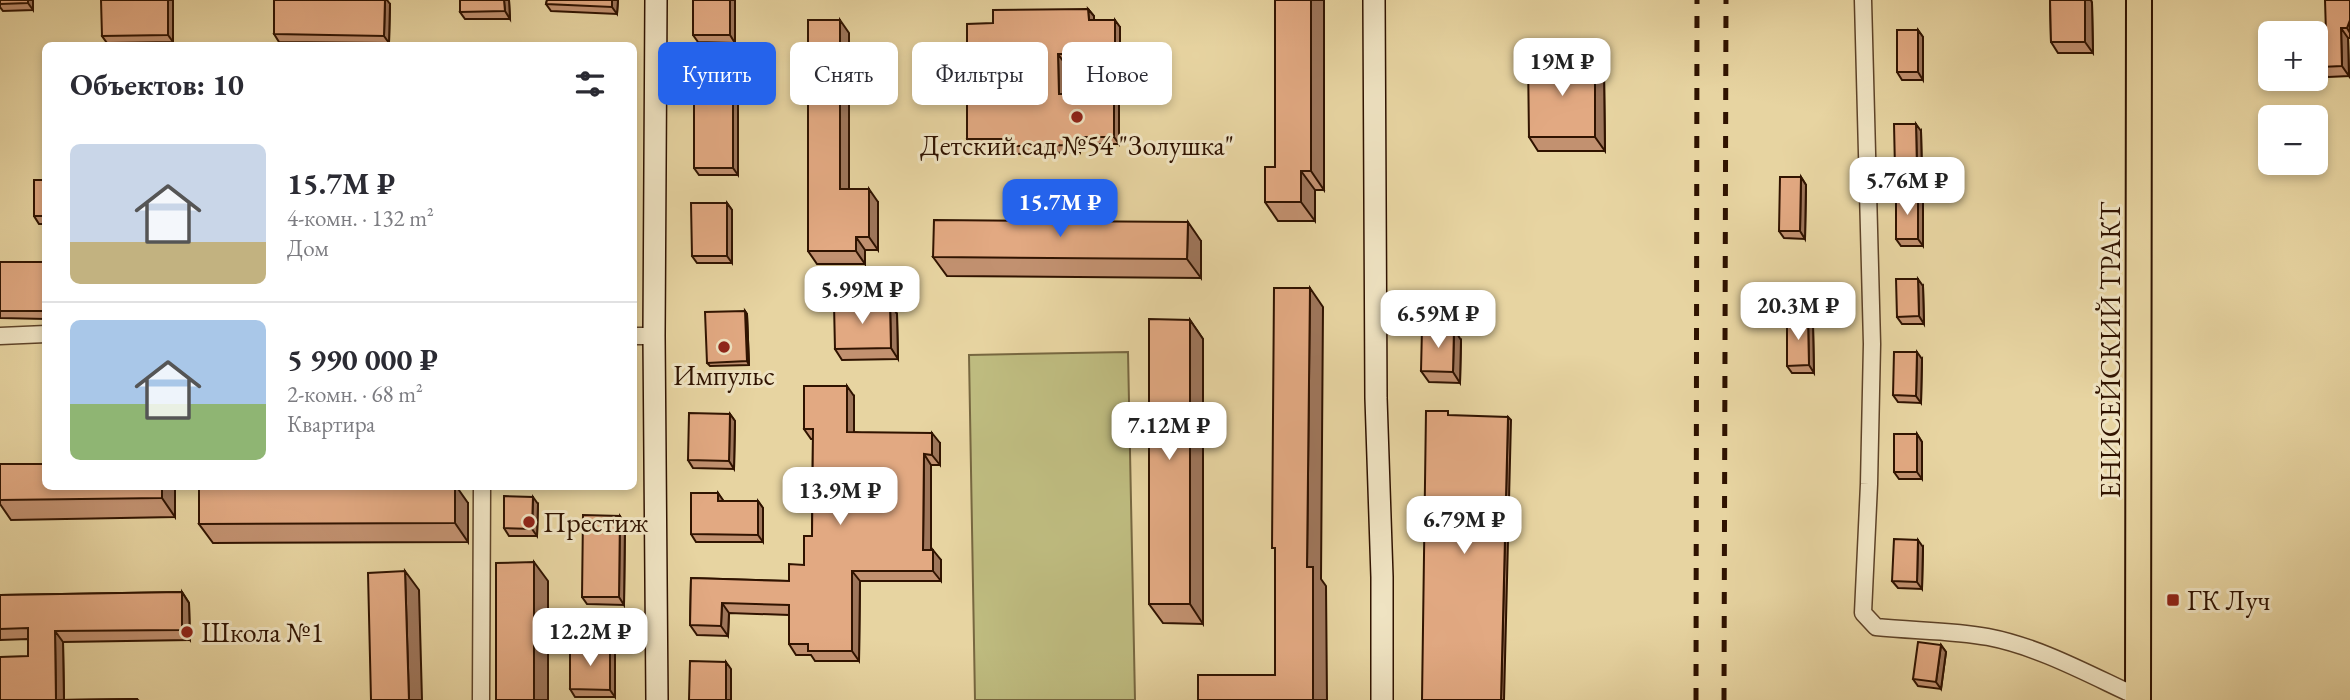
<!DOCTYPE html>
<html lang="ru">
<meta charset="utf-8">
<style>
body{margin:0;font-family:"EB Garamond",serif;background:#f7f7f7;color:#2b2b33;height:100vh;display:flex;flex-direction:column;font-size:26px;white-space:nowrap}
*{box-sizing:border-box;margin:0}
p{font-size:23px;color:#7c7c81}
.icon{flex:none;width:38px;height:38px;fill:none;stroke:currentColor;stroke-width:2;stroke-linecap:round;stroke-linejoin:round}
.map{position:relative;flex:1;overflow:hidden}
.details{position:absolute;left:42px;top:42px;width:595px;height:448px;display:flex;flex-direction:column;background:#fff;border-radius:10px;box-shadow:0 4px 10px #0003}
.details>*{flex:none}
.hud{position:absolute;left:658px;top:42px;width:665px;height:63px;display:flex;gap:14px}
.fabs{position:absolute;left:2258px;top:21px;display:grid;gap:14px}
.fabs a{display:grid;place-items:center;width:70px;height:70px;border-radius:10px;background:#fff;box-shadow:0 4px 10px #0003;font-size:35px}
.price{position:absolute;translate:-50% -60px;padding:0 16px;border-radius:14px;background:#fff;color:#222;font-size:23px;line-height:46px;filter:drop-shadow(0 2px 4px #0008)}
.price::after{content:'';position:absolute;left:50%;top:42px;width:21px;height:16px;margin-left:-10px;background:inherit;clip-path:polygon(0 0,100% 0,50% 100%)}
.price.current{background:#2563eb;color:#fff}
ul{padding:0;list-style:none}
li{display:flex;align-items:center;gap:21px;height:175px;padding:0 28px}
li+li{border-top:2px solid #e1e1e2}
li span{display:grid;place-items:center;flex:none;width:196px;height:140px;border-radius:10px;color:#555}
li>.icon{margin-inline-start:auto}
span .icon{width:84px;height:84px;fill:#fffc;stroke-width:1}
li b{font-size:30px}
h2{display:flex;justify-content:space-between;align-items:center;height:84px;padding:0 28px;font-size:30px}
.tag{padding:0 24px;border-radius:10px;background:#fff;box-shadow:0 4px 10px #0003;font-size:24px;line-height:63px}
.tag.current{background:#2563eb;color:#fff}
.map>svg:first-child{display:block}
.garden{fill:#bebb7f;stroke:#776740;stroke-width:2}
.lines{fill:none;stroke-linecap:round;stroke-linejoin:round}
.street-casing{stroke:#5e4328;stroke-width:19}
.secondary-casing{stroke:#301300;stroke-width:24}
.primary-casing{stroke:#301300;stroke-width:28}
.street{stroke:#efe3c2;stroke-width:16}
.secondary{stroke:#efe3c2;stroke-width:21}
.primary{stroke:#e7d4a1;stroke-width:24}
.rail{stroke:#301300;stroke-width:5;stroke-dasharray:12 12;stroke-linecap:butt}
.wall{fill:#c29170;stroke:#301300;stroke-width:2}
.shaded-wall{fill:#9e765b;stroke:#301300;stroke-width:2}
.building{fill:#e2a982;stroke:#301300;stroke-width:2}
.poi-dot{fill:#8f2418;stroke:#efe3c2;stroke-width:2.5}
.labels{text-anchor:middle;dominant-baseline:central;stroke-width:6;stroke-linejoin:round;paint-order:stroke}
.poi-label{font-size:28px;fill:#301300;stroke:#efe3c2;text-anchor:start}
.street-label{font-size:28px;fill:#301300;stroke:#efe3c2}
</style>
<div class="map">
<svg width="2350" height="700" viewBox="0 0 2350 700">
<rect width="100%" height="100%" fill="#e7d4a1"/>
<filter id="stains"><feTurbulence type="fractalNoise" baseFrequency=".00286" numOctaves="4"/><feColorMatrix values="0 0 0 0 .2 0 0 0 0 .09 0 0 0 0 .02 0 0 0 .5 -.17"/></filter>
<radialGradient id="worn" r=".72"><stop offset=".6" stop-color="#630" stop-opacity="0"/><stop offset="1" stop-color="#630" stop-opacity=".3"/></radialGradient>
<path class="garden" d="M1128 352 1135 700H975L969 355Z"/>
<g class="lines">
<g class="street-casing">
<path id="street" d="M1863 0 1872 344 1869 484 1863 613 1876 627C1913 631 1951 630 1988 637 2040 647 2090 675 2138 697
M0 336 46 334
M634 336H654
M481 700 482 486"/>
</g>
<g class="secondary-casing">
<path id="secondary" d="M656 0 654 336 657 700
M1374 0 1376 398 1382 577V700"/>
</g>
<g class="primary-casing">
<path id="primary" d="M2138 700 2139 0"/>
</g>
<use href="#street" class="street"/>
<use href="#secondary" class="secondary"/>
<use href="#primary" class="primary"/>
<path class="rail" d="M1696 700 1697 0
M1724 700 1726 0"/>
</g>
<path class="wall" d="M0 0H33V10L3 11 0 7Z
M173 0V42L107 43 102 36Z
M509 0 510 19H465L460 12Z
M547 0H618L617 14 551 11 546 4Z
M693 0H735V43L698 42 693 35Z
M1275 0 1324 190H1315V221H1278L1265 202 1275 167Z
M2050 0H2091L2092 3 2093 53H2058L2051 42Z
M2350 0V38H2348L2349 76 2328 77 2321 67 2326 33Z
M390 4 389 43 279 42 274 34Z
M1088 9 1094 16V20L1120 27V68H1102L1097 61H1063L1064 94 1119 101V144H1080V152L1014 154 1009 146H972L967 139 1023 95 1022 62H993V72H972L967 65 993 23Z
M1918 30 1923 37V80H1902L1897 72Z
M849 33V189L878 202V250H865V264H817L808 251Z
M1604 73 1605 151H1538L1529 137Z
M738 87V175H699L694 168Z
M1921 131 1922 176H1901L1895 169Z
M1801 177 1806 185 1805 239 1784 238 1779 231Z
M46 180V224H39L34 216Z
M727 203 732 210V263H697L692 256Z
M1923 203V246H1901L1896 239Z
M1201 241V278L947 276 933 257Z
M0 262H46V319L0 318Z
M1923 286 1924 324H1902L1897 317Z
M745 311 747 314 749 365 710 366 707 363Z
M897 314 898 359 842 360 835 349Z
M1190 320 1203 339V624L1163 623 1149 604Z
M1813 325 1814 373H1792L1787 366Z
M1461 340 1460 383 1429 382 1421 371Z
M1922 359 1921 403 1898 402 1893 395Z
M854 396V432L940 443V465H931V550L941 560V581H860L859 661H815L811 655H796L789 644V615L729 613 728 636 697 635 690 625 691 578 789 581 804 565 812 536 813 439H811L804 429Z
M730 414 735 421 734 469 693 468 688 460Z
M1917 434 1922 442V479H1899L1894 472Z
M0 464 175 486V517L11 520 0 504Z
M718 493 723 501H758L763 508V542H696L691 534Z
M468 503V542L213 543 199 524Z
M538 504 537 536H509L504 528Z
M625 523 624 605 587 604 582 597Z
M1923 547 1922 589 1898 588 1892 581Z
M182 592 189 603 190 640 63 642 64 700 137 699 138 700H0L28 656V639L0 640V595Z
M1941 645 1946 652 1941 689 1918 686 1913 679Z
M610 647 615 654V697H575L570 689Z"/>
<path class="shaded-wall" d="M28 0H33V10L28 3Z
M168 0H173V42L168 35Z
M385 0H387L390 4 389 43 384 36Z
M504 0H509L510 19 505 11Z
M612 0H618L617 14 612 7Z
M730 0H735V43L730 35Z
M1311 0H1324V190L1311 171Z
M2085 0H2091L2092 3 2093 53 2085 42Z
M1088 9 1094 16V28L1089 20Z
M840 20 849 33V202L840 189Z
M1115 20 1120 27V68L1115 61Z
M2350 20V33L2347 28Z
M2341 28 2348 38 2349 76 2342 66Z
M1918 30 1923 37V80L1918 72Z
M1058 54 1063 61 1064 102 1059 94Z
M988 55 993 62V72L988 65Z
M1595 59 1604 73 1605 151 1595 137Z
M733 79 738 87V175L733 168Z
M1114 94 1119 101V144L1114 137Z
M1916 124 1921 131 1922 176 1917 168Z
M1075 137 1080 144V152L1075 145Z
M1301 171 1315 190V221L1301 202Z
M1801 177 1806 185 1805 239 1800 231Z
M869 189 878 202V250L869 237Z
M1918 195 1923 203V246L1918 239Z
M727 203 732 210V263L727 256Z
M1188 222 1201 241V278L1187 259Z
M856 237 865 250V264L856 251Z
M1918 279 1923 286 1924 324 1919 316Z
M1310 288 1323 307 1321 579 1326 586 1327 700H1313L1307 567Z
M890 303 897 314 898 359 891 348Z
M745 311 747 314 749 365 747 361Z
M1808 318 1813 325 1814 373 1809 365Z
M1190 320 1203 339V624L1190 604Z
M1454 329 1461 340 1460 383 1453 372Z
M1917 352 1922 359 1921 403 1916 396Z
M847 386 854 396V443L847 432Z
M730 414 735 421 734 469 729 461Z
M1508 417 1511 420 1504 700H1501Z
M932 433 940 443V465L932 455Z
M1917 434 1922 442V479L1917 472Z
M924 454 931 465V560L923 550Z
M162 486H175V517L162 498Z
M455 486H456L468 503V542L455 523Z
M718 493 723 500V508L718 501Z
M533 497 538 504 537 536 532 529Z
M758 501 763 508V542L758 535Z
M620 516 625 523 624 605 619 597Z
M1918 540 1923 547 1922 589 1917 582Z
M933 550 941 560V581L933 571Z
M534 562 548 581V700H534Z
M405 571 419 590 422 700H409Z
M852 571 860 581 859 661 852 651Z
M182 592 189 603 190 640 182 630Z
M722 603 729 613 728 636 721 626Z
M55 631 63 642 64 700H56Z
M1941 645 1946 652 1941 689 1936 682Z
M610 647 615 654V697L610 690Z
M726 662 731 669V700H726Z"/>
<path class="building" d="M0 0H28V3L0 4Z
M101 0H168V35L102 36Z
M274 0H385L384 36 274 34Z
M460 0H504L505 11 460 12Z
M547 0H612V7L546 4Z
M693 0H730V35H693Z
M1275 0H1311V171H1301V202H1265V167H1275Z
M2050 0H2085V42H2051Z
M2325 0H2350V20L2347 28H2341L2342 66 2321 67 2320 33H2326Z
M1088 9 1089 20H1115V61H1097V54H1058L1059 94H1114V137H1075V145L1009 146V139H967V96L1023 95 1022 54 988 55V65H967V24L993 23V10Z
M808 20H840V189H869V237H856V251H808Z
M1897 30H1918V72H1897Z
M1528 59H1595V137H1529Z
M694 79H733V168H694Z
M1894 124H1916L1917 168 1895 169Z
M1780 177H1801L1800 231H1779Z
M34 180H46V216H34Z
M1896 195H1918V239H1896Z
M691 203H727V256H692Z
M934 220 1188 222 1187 259 933 257Z
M0 262H46V311H0Z
M1896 279H1918L1919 316 1897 317Z
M1274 288H1310L1307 567H1313V700H1198V675H1275V548H1272Z
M890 303 891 348 835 349 834 304Z
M745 311 747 361 707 363 705 312Z
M1787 318H1808L1809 365 1787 366Z
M1149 319 1190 320V604H1149Z
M1422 328 1454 329 1453 372 1421 371Z
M1894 352H1917L1916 396 1893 395Z
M804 386H847V432L932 433V455L924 454 923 550H933V571H852V651H808V644H789V605L722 603 721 626 690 625 691 578 789 581V564L804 565V536H812L813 429H804Z
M1426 411H1448V415L1508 417 1501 700H1422Z
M689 413 730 414 729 461 688 460Z
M1894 434H1917V472H1894Z
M0 464H46V486H162V498L0 500Z
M199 486H455V523L199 524Z
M691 493H718V501H758V535L691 534Z
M504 496 533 497 532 529 504 528Z
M583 515 620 516 619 597H582Z
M1894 539 1918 540 1917 582 1892 581Z
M534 562V700H496V563Z
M405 571 409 700H371L368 573Z
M182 592V630L55 631 56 700 137 699V700H0V657L28 656V628L0 629V595Z
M1918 642 1941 645 1936 682 1913 679Z
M570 646 610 647V690L570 689Z
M690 661 726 662V700H689Z"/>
<g class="poi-dot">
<circle cx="1077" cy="117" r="7"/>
<circle cx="724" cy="347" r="7"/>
<circle cx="529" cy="522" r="7"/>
<rect x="2166" y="593" width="14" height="14" rx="3.5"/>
<circle cx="187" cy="632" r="7"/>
</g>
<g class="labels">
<g class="poi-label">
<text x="1077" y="145" text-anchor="middle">Детский сад №54 "Золушка"</text>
<text x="724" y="375" text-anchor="middle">Импульс</text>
<text x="543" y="522">Престиж</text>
<text x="2187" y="600">ГК Луч</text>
<text x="201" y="632">Школа №1</text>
</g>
<g class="street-label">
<text transform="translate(2110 350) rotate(-90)">ЕНИСЕЙСКИЙ ТРАКТ</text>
</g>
</g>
<rect width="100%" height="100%" filter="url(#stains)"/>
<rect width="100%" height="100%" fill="url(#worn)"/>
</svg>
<div class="fabs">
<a>+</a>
<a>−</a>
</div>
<b class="price" style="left:1562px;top:98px">19M ₽</b>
<b class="price" style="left:1907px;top:217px">5.76M ₽</b>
<b class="price current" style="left:1060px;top:239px">15.7M ₽</b>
<b class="price" style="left:862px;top:326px">5.99M ₽</b>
<b class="price" style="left:1798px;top:342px">20.3M ₽</b>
<b class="price" style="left:1438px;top:350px">6.59M ₽</b>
<b class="price" style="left:1169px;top:462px">7.12M ₽</b>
<b class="price" style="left:840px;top:527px">13.9M ₽</b>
<b class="price" style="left:1464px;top:556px">6.79M ₽</b>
<b class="price" style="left:590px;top:668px">12.2M ₽</b>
<div class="hud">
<a class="tag current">Купить</a>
<a class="tag">Снять</a>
<a class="tag">Фильтры</a>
<a class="tag">Новое</a>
</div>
<section class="details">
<h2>Объектов: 10<svg class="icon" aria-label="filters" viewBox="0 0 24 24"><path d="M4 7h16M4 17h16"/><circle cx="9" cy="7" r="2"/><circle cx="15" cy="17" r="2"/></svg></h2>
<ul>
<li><span style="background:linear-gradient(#c9d6e8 70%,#c2b280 0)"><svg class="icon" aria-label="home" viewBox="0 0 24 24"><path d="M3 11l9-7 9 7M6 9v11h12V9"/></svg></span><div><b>15.7M ₽</b><p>4-комн. · 132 m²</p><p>Дом</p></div></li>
<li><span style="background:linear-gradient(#a9c7e8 60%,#8fb573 0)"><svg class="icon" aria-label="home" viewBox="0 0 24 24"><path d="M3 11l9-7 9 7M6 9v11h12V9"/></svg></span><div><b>5 990 000 ₽</b><p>2-комн. · 68 m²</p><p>Квартира</p></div></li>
</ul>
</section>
</div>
